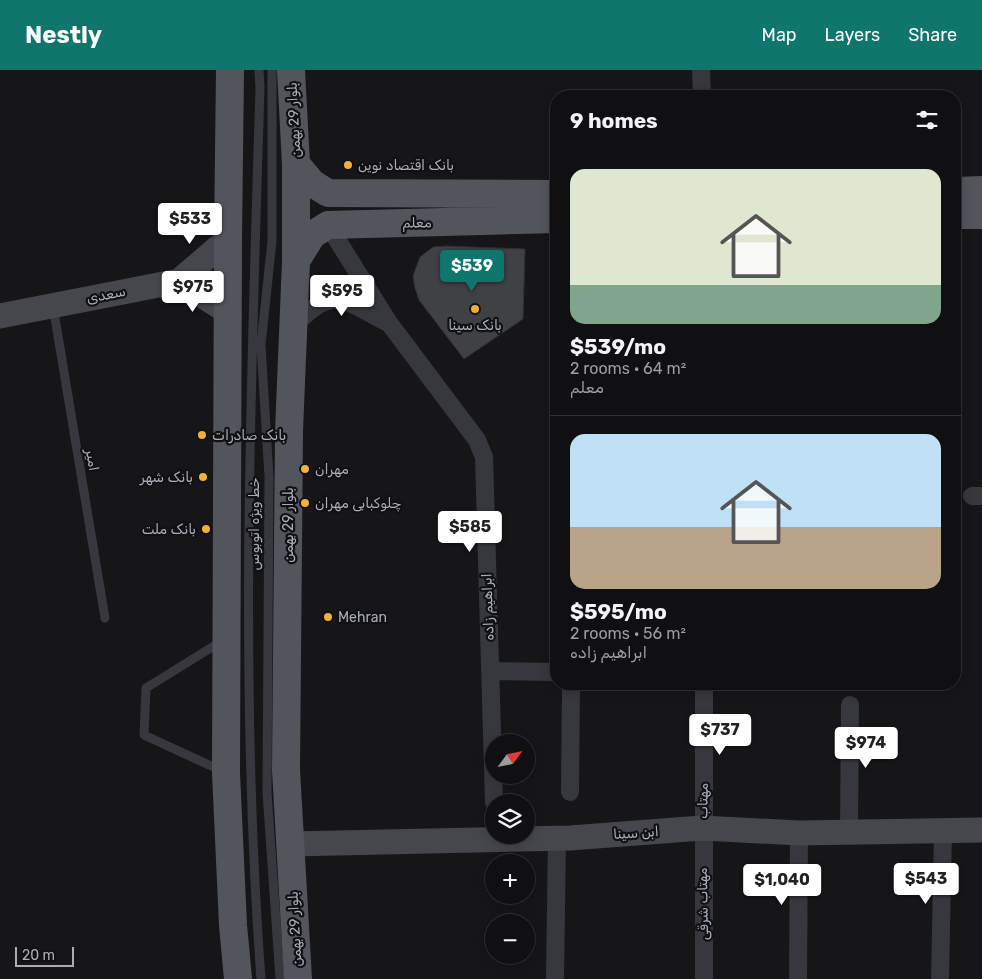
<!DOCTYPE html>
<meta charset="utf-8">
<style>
body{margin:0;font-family:Rubik,"Noto Sans Arabic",sans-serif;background:#19191b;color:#f1f3f6;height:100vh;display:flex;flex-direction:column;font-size:19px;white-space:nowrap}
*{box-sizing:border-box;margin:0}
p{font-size:16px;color:#9c9d9f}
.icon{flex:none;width:28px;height:28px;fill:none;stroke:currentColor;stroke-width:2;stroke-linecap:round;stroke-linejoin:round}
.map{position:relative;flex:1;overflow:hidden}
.details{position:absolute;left:550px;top:20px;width:411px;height:600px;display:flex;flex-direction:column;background:#101012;border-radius:20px;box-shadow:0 2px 12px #0003,0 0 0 1px #303032}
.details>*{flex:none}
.needle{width:32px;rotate:57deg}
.tools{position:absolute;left:485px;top:664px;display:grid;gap:10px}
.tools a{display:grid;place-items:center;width:50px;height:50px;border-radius:50%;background:#101012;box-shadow:0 2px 12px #0003,0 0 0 1px #303032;font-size:25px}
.scale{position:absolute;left:15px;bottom:12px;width:59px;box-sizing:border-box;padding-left:5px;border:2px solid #a8adb8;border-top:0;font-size:14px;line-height:18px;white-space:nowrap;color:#a8adb8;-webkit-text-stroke:4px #111113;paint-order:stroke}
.price{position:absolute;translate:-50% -42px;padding:0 11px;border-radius:5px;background:#fff;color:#222;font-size:16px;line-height:32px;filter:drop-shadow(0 1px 2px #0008)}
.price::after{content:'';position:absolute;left:50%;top:30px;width:15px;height:11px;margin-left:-8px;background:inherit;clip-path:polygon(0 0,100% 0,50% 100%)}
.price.current{background:#0f766e;color:#fff}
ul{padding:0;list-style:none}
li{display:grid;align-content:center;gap:10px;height:265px;padding:0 20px}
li+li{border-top:1px solid #303032}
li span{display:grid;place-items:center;height:155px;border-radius:15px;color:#555}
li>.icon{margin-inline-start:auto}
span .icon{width:90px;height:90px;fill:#fffc;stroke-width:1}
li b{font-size:21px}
h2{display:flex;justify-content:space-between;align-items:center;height:60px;padding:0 20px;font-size:21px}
header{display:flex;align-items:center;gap:30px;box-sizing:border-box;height:70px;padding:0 25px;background:#0f766e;color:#fff}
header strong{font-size:24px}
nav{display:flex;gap:28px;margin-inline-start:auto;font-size:18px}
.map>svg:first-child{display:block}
.building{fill:#404145;stroke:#303034}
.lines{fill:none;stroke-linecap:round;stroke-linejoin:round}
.lane{stroke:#37383d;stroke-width:9}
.street{stroke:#37383d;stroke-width:18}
.secondary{stroke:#45474d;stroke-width:25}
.primary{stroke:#53555c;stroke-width:28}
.poi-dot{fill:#f2b134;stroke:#111113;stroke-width:2}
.labels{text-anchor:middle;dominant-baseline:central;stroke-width:4.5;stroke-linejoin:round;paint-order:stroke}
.street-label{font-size:14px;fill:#a8adb8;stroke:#111113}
.poi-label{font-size:14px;fill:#a8adb8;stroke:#111113;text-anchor:start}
</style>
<header>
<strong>Nestly</strong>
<nav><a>Map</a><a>Layers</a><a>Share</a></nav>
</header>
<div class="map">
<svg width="982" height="909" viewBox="0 0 982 909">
<rect width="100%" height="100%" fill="#161618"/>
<path class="building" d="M446 176 525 179 523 249 464 289 419 230 415 218 413 206 420 187 433 177Z"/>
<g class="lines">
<path class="lane" d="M259 0 260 18C251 315 239 613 261 909
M272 0V171L261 275 269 407 267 722 280 909
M53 236 105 548
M222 701 144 665 146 618 222 571"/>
<path class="street" d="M701 0 702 26
M328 155 389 253 477 370 484 387 494 732
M293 257C334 213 342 230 388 253
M972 426H982
M490 601 556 602
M570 722 571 614
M849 763 850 635
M555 909 557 768
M704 909V614
M798 909 799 763
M940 909 943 761"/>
<path class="secondary" d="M179 211 228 242
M0 246 179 211 228 169
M290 774 570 768 702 758 799 763 982 760"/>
<path class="primary" d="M230 0 228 169 226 703 233 855 238 909
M291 0 296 94V191L289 361 286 700 298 909
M296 94 312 113 328 123 556 124
M955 121 982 120
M955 145H982
M296 191 312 165 328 155 556 149"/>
</g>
<g class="poi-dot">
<circle cx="348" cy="95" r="5"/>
<circle cx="475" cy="239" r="5"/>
<circle cx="202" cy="365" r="5"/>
<circle cx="305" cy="399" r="5"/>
<circle cx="203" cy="407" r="5"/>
<circle cx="305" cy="433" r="5"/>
<circle cx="206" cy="459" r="5"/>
<circle cx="328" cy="547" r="5"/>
</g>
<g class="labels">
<g class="street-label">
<text transform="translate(294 50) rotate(-93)">بلوار 29 بهمن</text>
<text transform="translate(417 153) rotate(-1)">معلم</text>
<text transform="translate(106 225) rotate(-11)">سعدی</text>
<text transform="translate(92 390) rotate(81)">امیر</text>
<text transform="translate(254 454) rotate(-90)">خط ویژه اتوبوس</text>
<text transform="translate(288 455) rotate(-90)">بلوار 29 بهمن</text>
<text transform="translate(488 537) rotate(-92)">ابراهیم زاده</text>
<text transform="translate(703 731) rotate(-89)">مهتاب</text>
<text transform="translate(636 763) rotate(-4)">ابن سینا</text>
<text transform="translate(703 834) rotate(-91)">مهتاب شرقی</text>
<text transform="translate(295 859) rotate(-93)">بلوار 29 بهمن</text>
</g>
<g class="poi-label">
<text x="358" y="95">بانک اقتصاد نوین</text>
<text x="475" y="255" text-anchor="middle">بانک سینا</text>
<text x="212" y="365">بانک صادرات</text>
<text x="315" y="399">مهران</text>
<text x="193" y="407" text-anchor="end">بانک شهر</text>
<text x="315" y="433">چلوکبابی مهران</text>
<text x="196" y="459" text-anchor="end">بانک ملت</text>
<text x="338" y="547">Mehran</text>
</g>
</g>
</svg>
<div class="tools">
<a><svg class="needle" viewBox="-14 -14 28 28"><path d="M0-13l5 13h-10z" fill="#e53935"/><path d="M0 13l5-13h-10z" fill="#9c9d9f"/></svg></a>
<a><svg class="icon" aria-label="layers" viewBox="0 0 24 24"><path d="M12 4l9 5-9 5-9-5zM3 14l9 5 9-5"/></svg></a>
<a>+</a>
<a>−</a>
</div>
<div class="scale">20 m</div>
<b class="price" style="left:190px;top:175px">$533</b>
<b class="price current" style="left:472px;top:222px">$539</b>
<b class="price" style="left:193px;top:243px">$975</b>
<b class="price" style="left:342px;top:247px">$595</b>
<b class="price" style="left:470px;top:483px">$585</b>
<b class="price" style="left:720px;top:686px">$737</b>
<b class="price" style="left:866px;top:699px">$974</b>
<b class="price" style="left:926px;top:835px">$543</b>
<b class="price" style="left:782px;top:836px">$1,040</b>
<section class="details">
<h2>9 homes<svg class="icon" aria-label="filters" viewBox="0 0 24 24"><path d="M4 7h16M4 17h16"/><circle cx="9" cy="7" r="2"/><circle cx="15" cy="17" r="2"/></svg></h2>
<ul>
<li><span style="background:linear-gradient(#dfe7d0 75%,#7fa58c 0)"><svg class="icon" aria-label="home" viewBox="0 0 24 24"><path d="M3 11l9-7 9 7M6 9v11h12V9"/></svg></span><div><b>$539/mo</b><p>2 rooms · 64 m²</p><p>معلم</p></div></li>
<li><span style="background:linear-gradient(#bfe0f5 60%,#b9a48a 0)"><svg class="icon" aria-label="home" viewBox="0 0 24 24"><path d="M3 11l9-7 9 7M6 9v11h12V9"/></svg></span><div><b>$595/mo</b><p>2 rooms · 56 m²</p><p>ابراهیم زاده</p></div></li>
</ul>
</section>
</div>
